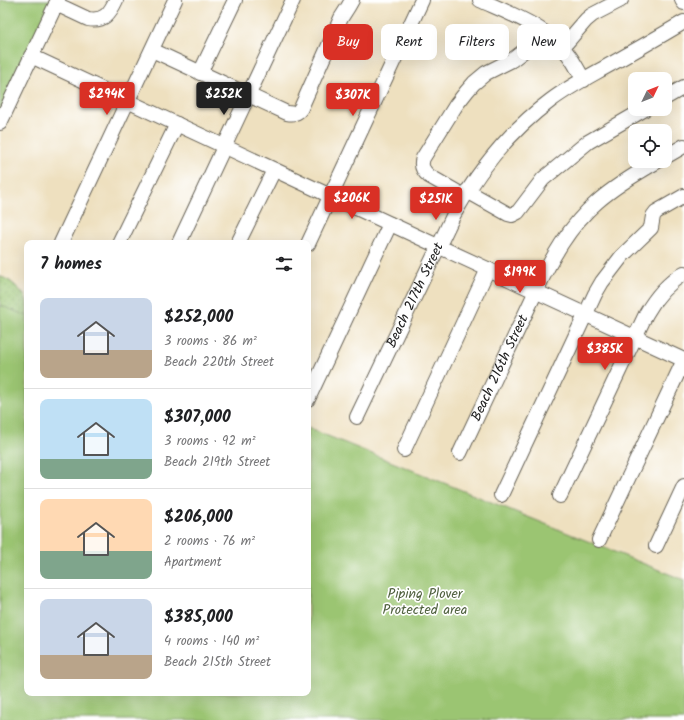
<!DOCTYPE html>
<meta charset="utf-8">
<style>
body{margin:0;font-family:Kalam,sans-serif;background:#f2f2f2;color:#202124;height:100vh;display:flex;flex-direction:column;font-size:15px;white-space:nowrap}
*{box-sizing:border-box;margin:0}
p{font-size:13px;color:#757577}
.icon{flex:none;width:22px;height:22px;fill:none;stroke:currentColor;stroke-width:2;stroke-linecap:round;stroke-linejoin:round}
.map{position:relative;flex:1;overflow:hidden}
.side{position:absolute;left:24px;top:240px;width:287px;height:456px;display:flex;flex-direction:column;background:#fff;border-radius:8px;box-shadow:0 4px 16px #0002}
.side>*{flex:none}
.top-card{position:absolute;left:323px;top:24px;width:301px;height:36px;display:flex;gap:8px}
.needle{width:26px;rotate:47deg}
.tools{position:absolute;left:628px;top:72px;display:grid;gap:8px}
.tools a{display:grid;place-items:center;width:44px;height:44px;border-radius:8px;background:#fff;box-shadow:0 4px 16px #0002;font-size:20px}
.price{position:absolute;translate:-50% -34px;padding:0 9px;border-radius:4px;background:#d93025;color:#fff;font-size:13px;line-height:26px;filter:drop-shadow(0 1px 2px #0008)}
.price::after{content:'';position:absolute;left:50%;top:24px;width:12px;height:9px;margin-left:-6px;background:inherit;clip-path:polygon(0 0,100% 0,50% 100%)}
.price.current{background:#222;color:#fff}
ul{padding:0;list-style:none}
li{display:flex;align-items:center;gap:12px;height:100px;padding:0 16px}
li+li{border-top:1px solid #e0e0e0}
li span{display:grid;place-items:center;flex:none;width:112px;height:80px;border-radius:8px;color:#555}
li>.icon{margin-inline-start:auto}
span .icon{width:48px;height:48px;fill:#fffc;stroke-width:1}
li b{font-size:17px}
h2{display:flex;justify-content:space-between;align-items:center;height:48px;padding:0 16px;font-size:17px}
.tag{padding:0 14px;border-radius:8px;background:#fff;box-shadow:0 4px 16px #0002;font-size:14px;line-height:36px}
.tag.current{background:#d93025;color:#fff}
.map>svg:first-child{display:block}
.grass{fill:url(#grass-dots);stroke:#5c7047}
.park{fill:#9bc572;stroke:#5c7047}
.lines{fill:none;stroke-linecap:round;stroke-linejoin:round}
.minor-casing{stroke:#666155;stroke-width:16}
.minor{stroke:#fff;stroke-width:14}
.labels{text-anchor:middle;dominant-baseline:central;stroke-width:3.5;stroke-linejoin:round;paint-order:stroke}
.street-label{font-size:14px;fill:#1c1c1c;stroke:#fff}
.park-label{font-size:14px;fill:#4f603e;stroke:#fff}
</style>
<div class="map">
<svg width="684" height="720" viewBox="0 0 684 720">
<defs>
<pattern id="grass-dots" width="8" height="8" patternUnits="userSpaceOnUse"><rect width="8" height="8" fill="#9bc572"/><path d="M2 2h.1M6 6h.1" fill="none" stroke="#85a962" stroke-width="1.8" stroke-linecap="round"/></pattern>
</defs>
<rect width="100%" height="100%" fill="#fff"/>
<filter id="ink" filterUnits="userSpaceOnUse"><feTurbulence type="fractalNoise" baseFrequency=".025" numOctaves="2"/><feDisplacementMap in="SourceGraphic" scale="8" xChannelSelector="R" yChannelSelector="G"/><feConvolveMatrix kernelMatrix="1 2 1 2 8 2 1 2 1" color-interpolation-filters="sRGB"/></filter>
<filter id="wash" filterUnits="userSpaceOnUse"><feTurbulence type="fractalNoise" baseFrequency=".012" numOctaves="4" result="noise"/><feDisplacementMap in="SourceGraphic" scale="16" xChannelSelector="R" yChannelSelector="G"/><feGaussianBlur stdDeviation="0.9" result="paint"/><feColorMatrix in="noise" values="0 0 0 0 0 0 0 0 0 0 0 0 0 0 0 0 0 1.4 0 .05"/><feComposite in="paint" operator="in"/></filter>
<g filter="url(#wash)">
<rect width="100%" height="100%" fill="#eee0bf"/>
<path class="grass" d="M0 276 10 281 19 289 25 296 27 302V322L0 380Z"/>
<path class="park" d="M0 0H56L0 119Z
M0 305 27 316V693H308V428L684 580V720H0Z"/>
</g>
<g filter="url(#ink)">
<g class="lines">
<g class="minor-casing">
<g id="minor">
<path d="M480 0C511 14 545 26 567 53 574 61 578 71 584 80"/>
<path d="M682 0 684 3"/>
<path d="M56 4 88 19C104 22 110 13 116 0"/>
<path d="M562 48 586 20 592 15 621 0"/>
<path d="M152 50 287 113C293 114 297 114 301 108L341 18 348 7 352 0"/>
<path d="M31 56 429 242 684 360"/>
<path d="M200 73 235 0"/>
<path d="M665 98 684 87"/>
<path d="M0 123 58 0"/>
<path d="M665 157 684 146"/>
<path d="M467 191 508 214 512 215 518 212 543 179 588 142 645 109"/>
<path d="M464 196 429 176C423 171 420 166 423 158L456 105 467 91 474 83 486 73 512 60 546 34"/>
<path d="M61 243 175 0"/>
<path d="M119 243 177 124"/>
<path d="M179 243 293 0"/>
<path d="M238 243 274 170"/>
<path d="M308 244 422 0"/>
<path d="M308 399 390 224"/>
<path id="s1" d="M357 417 454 214C478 171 510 131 550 101 567 88 586 78 604 68 631 53 657 38 684 22"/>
<path d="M404 450 488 269"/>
<path id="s2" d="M460 453 536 291C551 259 569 226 597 202 615 186 637 173 658 161"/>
<path d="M501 495 595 294 602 282 622 256 651 228 653 216 656 212 684 196"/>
<path d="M560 496 646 314C655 298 668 283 684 273"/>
<path d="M599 540 684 360"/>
<path d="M656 546 684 486"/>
</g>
</g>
<use href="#minor" class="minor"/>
</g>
</g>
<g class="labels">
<g class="street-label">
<text stroke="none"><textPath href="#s1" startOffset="135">Beach 217th Street</textPath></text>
<text stroke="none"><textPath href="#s2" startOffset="94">Beach 216th Street</textPath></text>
</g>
<g class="park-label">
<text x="425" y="594">Piping Plover<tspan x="425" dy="16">Protected area</tspan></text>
</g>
</g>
</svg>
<div class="tools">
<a><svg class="needle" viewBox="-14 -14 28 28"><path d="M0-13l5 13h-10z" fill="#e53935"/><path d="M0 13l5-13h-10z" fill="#757577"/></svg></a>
<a><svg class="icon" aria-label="locate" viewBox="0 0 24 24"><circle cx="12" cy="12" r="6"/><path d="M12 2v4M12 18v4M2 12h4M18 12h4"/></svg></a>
</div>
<b class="price" style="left:107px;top:116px">$294K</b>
<b class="price current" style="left:224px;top:116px">$252K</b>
<b class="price" style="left:353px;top:117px">$307K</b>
<b class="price" style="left:352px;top:220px">$206K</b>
<b class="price" style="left:436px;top:221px">$251K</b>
<b class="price" style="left:520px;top:294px">$199K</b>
<b class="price" style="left:605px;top:371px">$385K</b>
<div class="top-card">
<a class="tag current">Buy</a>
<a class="tag">Rent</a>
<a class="tag">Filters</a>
<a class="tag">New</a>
</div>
<section class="side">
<h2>7 homes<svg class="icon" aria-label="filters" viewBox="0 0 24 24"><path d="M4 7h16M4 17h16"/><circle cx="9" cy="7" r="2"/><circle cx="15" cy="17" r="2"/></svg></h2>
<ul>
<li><span style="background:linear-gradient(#c9d6e8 65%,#b9a48a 0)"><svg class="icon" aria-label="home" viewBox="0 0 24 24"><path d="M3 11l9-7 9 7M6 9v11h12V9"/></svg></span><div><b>$252,000</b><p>3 rooms · 86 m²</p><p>Beach 220th Street</p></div></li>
<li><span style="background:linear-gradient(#bfe0f5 75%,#7fa58c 0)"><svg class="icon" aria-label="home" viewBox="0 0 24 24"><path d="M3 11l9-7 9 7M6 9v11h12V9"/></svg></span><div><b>$307,000</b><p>3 rooms · 92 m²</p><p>Beach 219th Street</p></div></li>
<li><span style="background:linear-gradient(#ffd9b3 65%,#7fa58c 0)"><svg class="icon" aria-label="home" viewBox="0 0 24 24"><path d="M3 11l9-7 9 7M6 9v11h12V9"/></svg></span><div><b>$206,000</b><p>2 rooms · 76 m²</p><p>Apartment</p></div></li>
<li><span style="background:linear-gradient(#c9d6e8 70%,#b9a48a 0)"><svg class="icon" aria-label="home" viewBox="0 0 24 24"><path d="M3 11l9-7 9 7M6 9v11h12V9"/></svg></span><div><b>$385,000</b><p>4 rooms · 140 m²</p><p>Beach 215th Street</p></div></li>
</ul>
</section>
</div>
